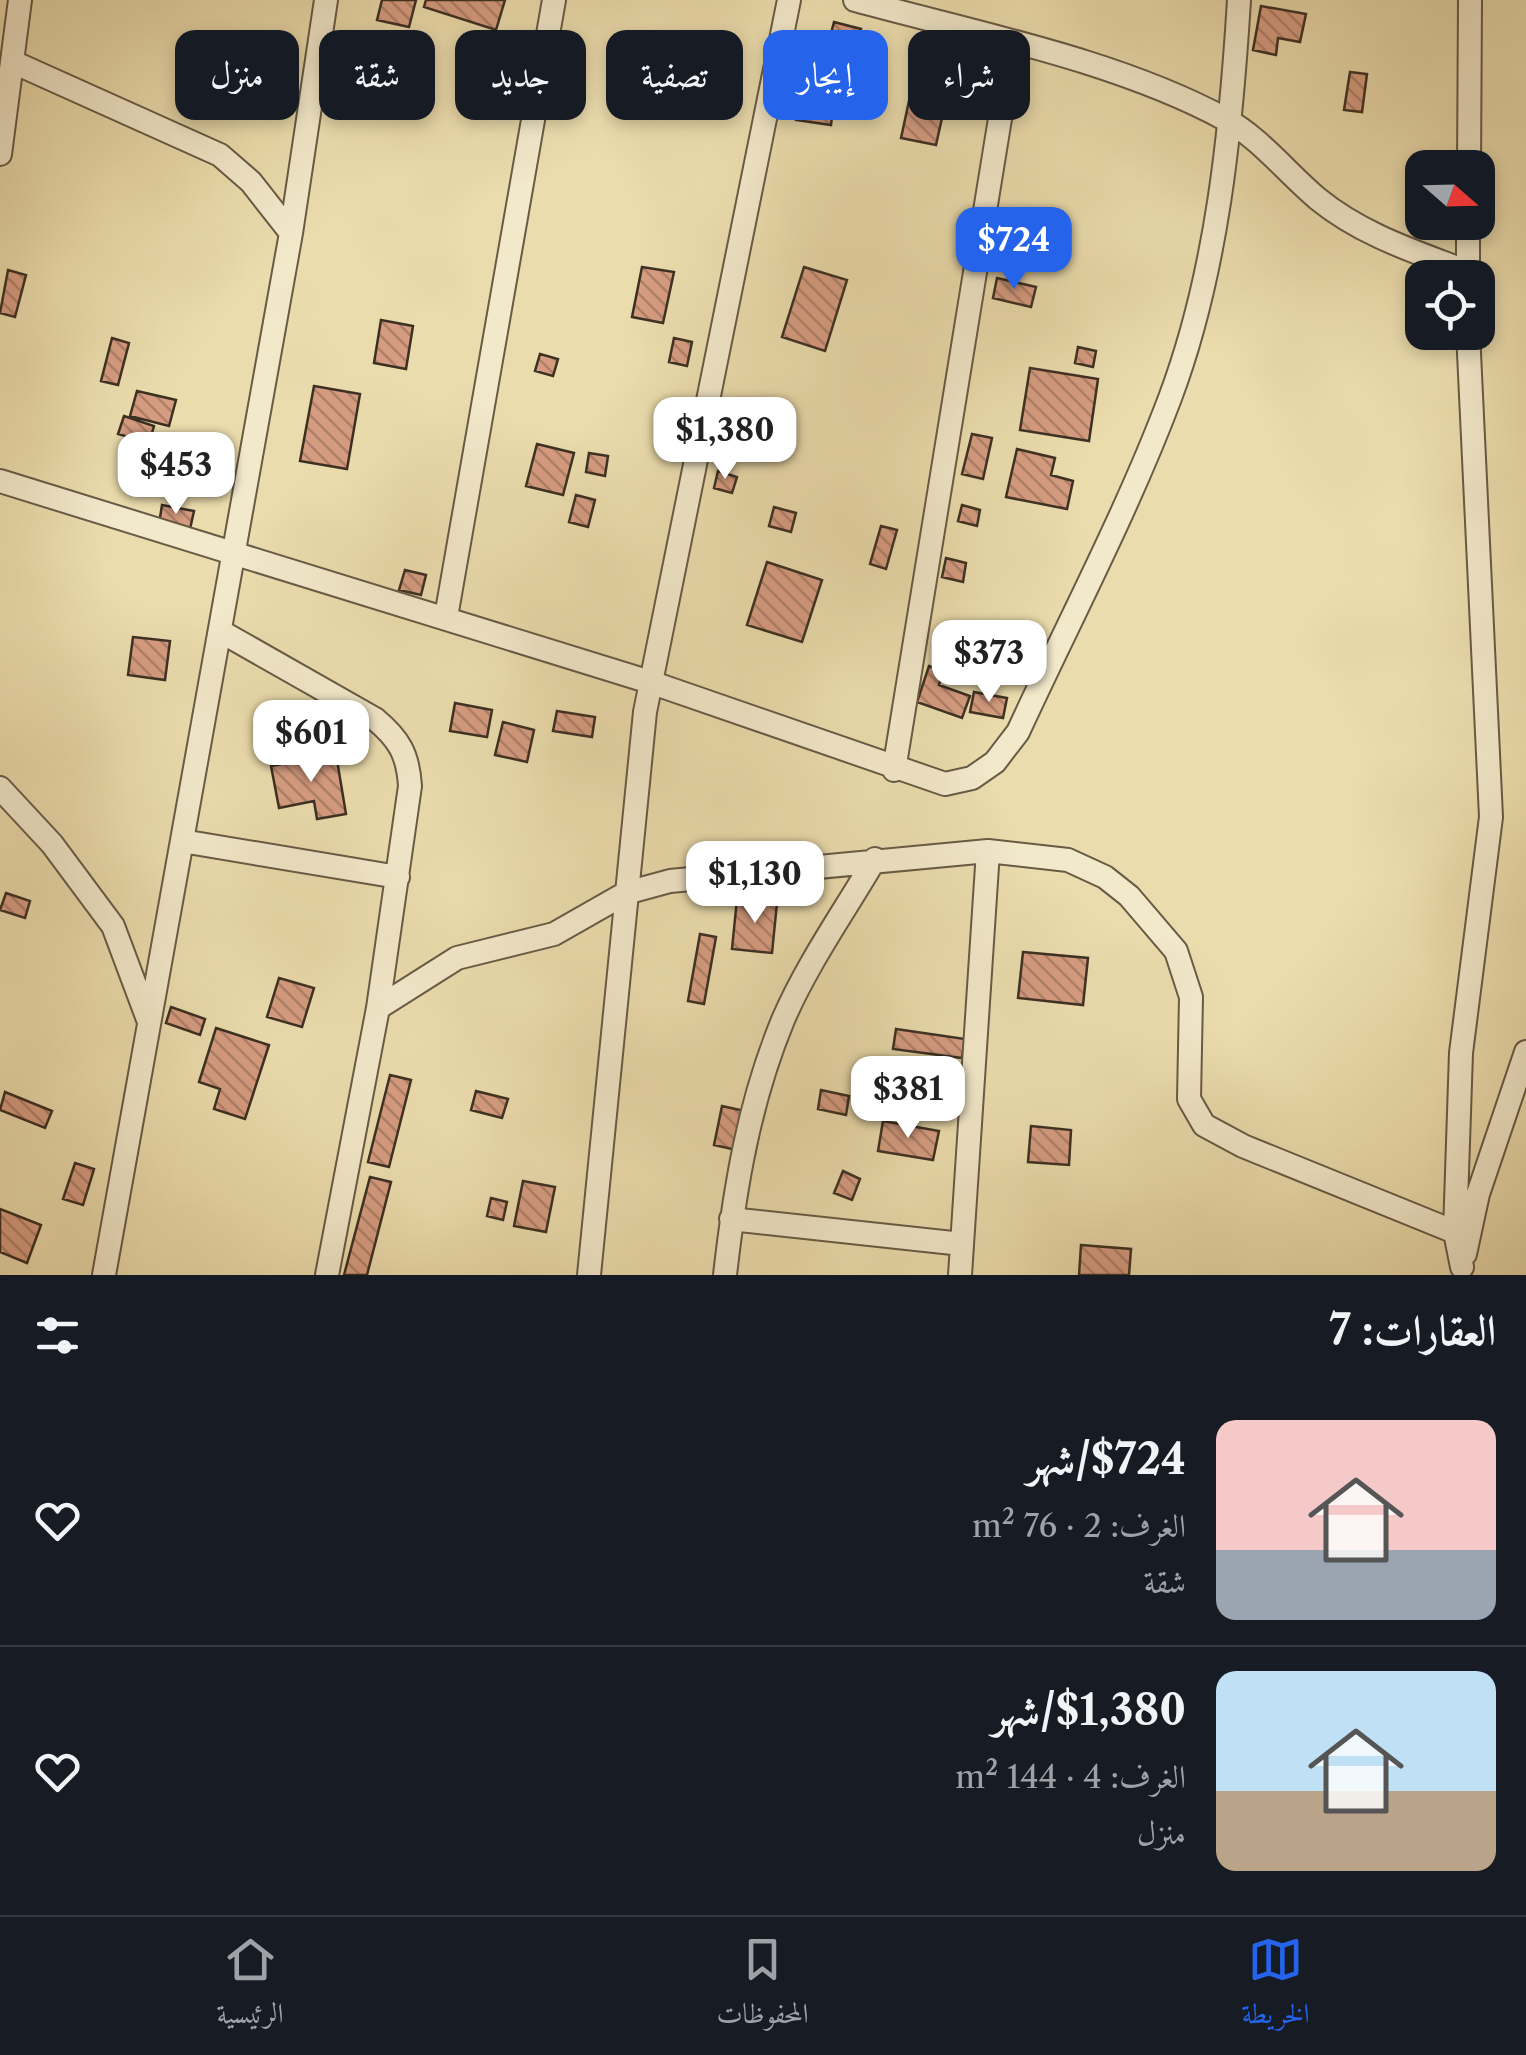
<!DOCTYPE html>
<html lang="ar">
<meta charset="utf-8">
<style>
body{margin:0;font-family:"Libre Caslon Text",Amiri,serif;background:#20242c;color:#f1f3f6;direction:rtl;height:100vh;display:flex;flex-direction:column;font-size:38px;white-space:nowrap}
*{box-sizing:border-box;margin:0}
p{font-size:32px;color:#9ea1a6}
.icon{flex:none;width:55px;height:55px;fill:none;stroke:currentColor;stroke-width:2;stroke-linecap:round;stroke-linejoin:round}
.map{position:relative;height:1275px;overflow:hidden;direction:ltr}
.drawer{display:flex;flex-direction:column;background:#171b24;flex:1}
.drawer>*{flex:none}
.hud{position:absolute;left:30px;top:30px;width:1000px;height:90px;direction:rtl;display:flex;gap:20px}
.needle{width:65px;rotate:110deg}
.fabs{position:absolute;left:1405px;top:150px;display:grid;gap:20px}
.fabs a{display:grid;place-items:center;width:90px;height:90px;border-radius:20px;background:#171b24;box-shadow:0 5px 15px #0003;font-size:50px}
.price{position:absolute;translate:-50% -85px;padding:0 22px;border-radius:20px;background:#fff;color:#222;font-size:32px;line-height:65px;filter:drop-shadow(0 2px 5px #0008)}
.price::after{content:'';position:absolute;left:50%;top:60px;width:30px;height:22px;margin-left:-15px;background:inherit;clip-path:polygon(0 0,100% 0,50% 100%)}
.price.active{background:#2563eb;color:#fff}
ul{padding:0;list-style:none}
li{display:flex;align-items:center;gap:30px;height:250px;padding:0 30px}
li+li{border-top:2px solid #363941}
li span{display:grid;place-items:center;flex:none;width:280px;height:200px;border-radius:20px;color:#555}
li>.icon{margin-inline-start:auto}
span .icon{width:120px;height:120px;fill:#fffc;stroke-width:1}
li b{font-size:42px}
h2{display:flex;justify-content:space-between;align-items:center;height:120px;padding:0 30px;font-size:42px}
.tag{padding:0 35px;border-radius:20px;background:#171b24;box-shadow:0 5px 15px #0003;font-size:35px;line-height:90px}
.tag.active{background:#2563eb;color:#fff}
.dock{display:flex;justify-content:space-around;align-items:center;height:140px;border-top:2px solid #363941;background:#171b24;font-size:28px;color:#9ea1a6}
.dock a{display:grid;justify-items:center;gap:5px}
.dock .active{color:#2563eb}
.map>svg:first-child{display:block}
.building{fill:url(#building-back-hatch);stroke:#3c3022;stroke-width:2.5}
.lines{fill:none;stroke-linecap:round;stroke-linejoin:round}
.street-casing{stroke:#685b45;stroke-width:26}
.street{stroke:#f2e8ca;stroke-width:22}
</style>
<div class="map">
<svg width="1526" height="1275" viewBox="0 0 1526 1275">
<defs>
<pattern id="building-back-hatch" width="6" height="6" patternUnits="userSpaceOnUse" patternTransform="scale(2.5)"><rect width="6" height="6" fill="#d69c81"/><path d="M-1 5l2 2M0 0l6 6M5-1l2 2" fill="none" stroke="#af8069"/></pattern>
</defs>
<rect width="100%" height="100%" fill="#ebdcad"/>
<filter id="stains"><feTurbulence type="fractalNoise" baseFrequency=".002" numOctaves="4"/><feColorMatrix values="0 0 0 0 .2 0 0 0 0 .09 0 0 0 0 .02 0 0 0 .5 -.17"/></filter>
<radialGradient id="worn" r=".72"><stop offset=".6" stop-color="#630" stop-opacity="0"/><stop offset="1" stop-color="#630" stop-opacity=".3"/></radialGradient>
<path class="building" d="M382 0H416L409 27 377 20Z
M426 0H505L496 30 424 7Z
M1261 6 1306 14 1300 42 1278 38 1276 55 1253 50Z
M834 22 861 29 856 47 829 41Z
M838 52 870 62 863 86 831 76Z
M1350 72 1367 74 1362 112 1344 110Z
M909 101 944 109 936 145 901 138Z
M799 103 833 108 831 125 796 120Z
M642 267 674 272 663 323 632 317Z
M804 267 847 280 825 351 782 337Z
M8 270 26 275 15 317 0 313Z
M997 278 1036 287 1031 307 993 298Z
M381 320 413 326 406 369 374 363Z
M112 338 129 343 118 385 101 381Z
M674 338 692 342 687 366 669 362Z
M1078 347 1096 351 1093 367 1075 363Z
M540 354 558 359 553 376 535 371Z
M1030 368 1098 379 1089 441 1020 430Z
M314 386 360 394 347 469 300 461Z
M137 391 176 400 169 426 130 416Z
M124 416 154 426 149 443 118 434Z
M972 434 992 438 983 479 962 474Z
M537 444 574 453 563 495 526 486Z
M1017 449 1055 458 1051 475 1073 481 1067 509 1006 497Z
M589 453 608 456 605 476 586 472Z
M718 471 737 477 732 493 714 488Z
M576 495 595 500 588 527 569 522Z
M162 505 194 511 190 529 159 524Z
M962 505 980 510 977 526 958 521Z
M774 507 796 513 791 532 769 526Z
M881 526 897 530 886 569 870 564Z
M946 558 966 563 963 582 942 577Z
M767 562 822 580 802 642 747 625Z
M405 570 426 575 421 595 399 590Z
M133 637 170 641 165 680 128 675Z
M929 666 943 671 939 685 970 696 962 718 917 702Z
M974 692 1007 698 1003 718 970 712Z
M455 703 492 710 487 737 450 731Z
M557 711 595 717 592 737 553 731Z
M503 722 534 730 527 762 495 755Z
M336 754 346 814 317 819 314 801 279 808 271 766Z
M6 893 30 901 25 918 0 910Z
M737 899 777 903 772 953 732 949Z
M700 934 716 937 704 1004 688 1001Z
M1023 952 1088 958 1083 1005 1018 998Z
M279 978 314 988 302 1027 267 1017Z
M171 1007 205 1019 200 1035 166 1023Z
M216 1028 269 1045 245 1119 214 1109 220 1089 199 1082Z
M896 1029 965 1039 962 1058 893 1049Z
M876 1069 892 1073 887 1095 870 1091Z
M390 1075 411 1080 389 1167 368 1162Z
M821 1090 849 1096 846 1115 818 1109Z
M476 1091 508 1099 502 1118 471 1110Z
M5 1092 52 1111 45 1128 0 1110Z
M722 1106 763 1115 755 1154 714 1145Z
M883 1121 939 1131 933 1160 878 1151Z
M1031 1126 1071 1130 1069 1165 1028 1162Z
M75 1163 94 1169 83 1205 63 1199Z
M843 1171 860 1179 852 1200 834 1193Z
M370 1177 391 1182 367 1275H344Z
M523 1181 555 1187 546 1232 514 1226Z
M491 1198 507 1202 503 1220 487 1216Z
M0 1209 41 1225 27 1263 0 1252Z
M1081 1245 1131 1249 1129 1275H1079Z"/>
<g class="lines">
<g class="street-casing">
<path id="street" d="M855 0C975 33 1116 60 1225 119 1259 137 1288 174 1318 199 1362 235 1416 252 1468 272
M13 62 220 155 251 182 291 233
M0 154 20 0
M1469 168 1470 0
M1468 278V222
M0 481 650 682 945 784 972 778 995 762 1018 732C1069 621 1127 512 1170 398 1217 273 1231 132 1239 0
M446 617 554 0
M220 631 375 719C399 739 408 754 410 786L378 1008 327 1275
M894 770 1012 45
M0 788 52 844 113 926 149 1022
M182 841 398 877
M378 1008 457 958 554 934 626 893 670 881 988 851 1068 860 1105 877 1129 896 1176 951 1191 997 1189 1099 1204 1125 1243 1146 1455 1232
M731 1219 962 1244
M1465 1254 1478 1194 1526 1052
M1462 1267 1455 1232 1461 1053 1491 817 1468 332
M104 1275 291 233 326 0
M589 1275 645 712 789 0
M725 1275C735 1187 749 1102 783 1020 807 964 844 912 875 859
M960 1275 988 851"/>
</g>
<use href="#street" class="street"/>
</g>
<rect width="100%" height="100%" filter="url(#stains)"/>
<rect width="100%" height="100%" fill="url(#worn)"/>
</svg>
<div class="fabs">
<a><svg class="needle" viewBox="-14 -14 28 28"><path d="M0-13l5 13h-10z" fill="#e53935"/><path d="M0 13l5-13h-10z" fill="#9ea1a6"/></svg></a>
<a><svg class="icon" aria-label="locate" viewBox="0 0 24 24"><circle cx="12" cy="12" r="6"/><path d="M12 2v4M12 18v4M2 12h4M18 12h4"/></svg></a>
</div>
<b class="price active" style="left:1014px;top:292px">$724</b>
<b class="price" style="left:725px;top:482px">$1,380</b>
<b class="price" style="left:176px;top:517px">$453</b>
<b class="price" style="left:989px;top:705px">$373</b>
<b class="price" style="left:311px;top:785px">$601</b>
<b class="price" style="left:755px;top:926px">$1,130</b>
<b class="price" style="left:908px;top:1141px">$381</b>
<div class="hud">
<a class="tag">شراء</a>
<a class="tag active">إيجار</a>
<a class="tag">تصفية</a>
<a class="tag">جديد</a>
<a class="tag">شقة</a>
<a class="tag">منزل</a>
</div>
</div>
<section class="drawer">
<h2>العقارات: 7<svg class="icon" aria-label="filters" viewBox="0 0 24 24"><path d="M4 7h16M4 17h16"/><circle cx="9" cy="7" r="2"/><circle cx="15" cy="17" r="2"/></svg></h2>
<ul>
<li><span style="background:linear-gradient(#f6c9c9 65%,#9aa5b1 0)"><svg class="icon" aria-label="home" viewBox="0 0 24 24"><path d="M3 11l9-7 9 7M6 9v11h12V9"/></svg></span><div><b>$724/شهر</b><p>الغرف: 2 · 76 m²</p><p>شقة</p></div><svg class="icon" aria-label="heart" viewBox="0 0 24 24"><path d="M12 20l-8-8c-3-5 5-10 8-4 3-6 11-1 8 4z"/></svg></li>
<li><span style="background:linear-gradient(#bfe0f5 60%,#b9a48a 0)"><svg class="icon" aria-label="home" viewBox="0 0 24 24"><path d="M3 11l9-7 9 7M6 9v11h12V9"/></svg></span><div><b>$1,380/شهر</b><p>الغرف: 4 · 144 m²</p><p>منزل</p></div><svg class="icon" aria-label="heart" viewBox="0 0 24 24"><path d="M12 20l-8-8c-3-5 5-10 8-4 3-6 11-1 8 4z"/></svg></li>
</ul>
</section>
<nav class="dock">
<a class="active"><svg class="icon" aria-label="map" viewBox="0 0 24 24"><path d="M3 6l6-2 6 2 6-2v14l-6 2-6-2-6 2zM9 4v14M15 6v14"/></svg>الخريطة</a>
<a><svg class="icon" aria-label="saved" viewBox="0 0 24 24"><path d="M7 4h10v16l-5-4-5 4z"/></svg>المحفوظات</a>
<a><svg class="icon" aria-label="home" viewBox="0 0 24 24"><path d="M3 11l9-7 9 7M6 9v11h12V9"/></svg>الرئيسية</a>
</nav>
